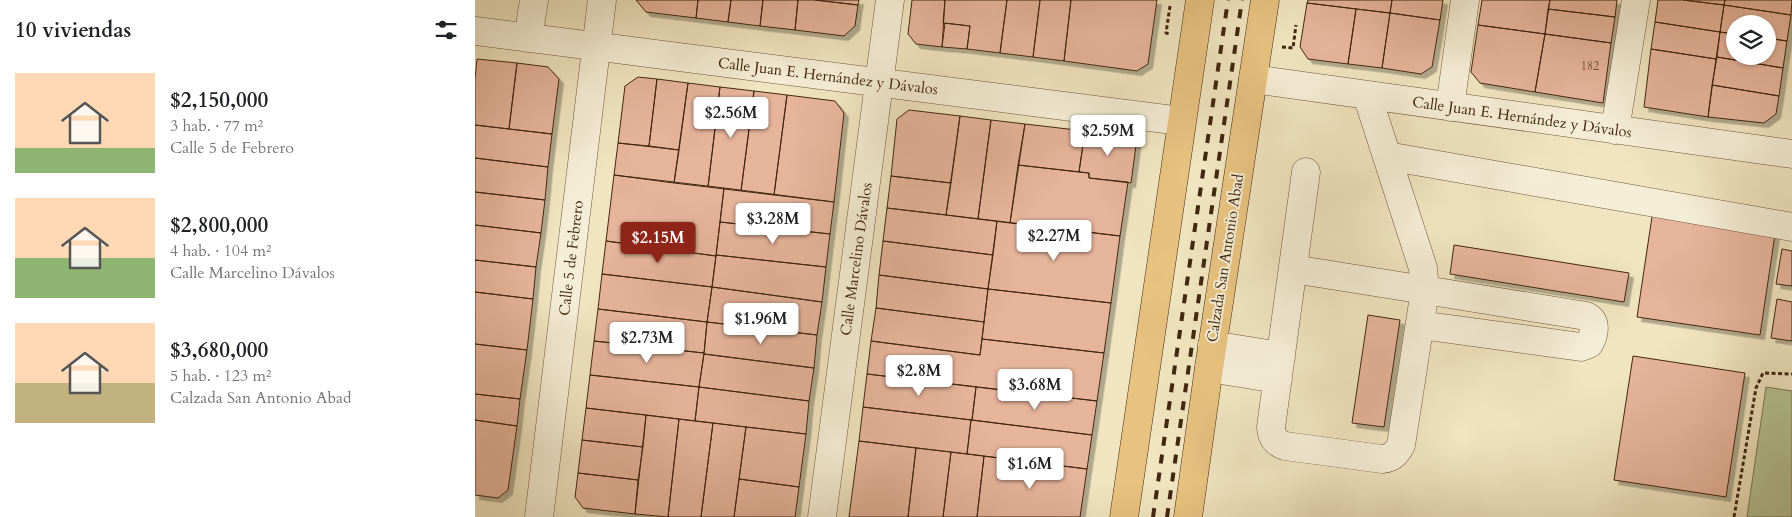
<!DOCTYPE html>
<html lang="es">
<meta charset="utf-8">
<style>
body{margin:0;font-family:Cardo,serif;background:#f6f6f6;color:#202124;height:100vh;display:flex;flex-direction:column;font-size:19px;white-space:nowrap}
*{box-sizing:border-box;margin:0}
p{font-size:16px;color:#757577}
.icon{flex:none;width:28px;height:28px;fill:none;stroke:currentColor;stroke-width:2;stroke-linecap:round;stroke-linejoin:round}
.map{position:relative;flex:1;overflow:hidden}
.drawer{display:flex;flex-direction:column;background:#fff;width:475px}
.drawer>*{flex:none}
.controls{position:absolute;left:1251px;top:15px;display:grid;gap:10px}
.controls a{display:grid;place-items:center;width:50px;height:50px;border-radius:50%;background:#fff;box-shadow:0 1px 4px #0004;font-size:25px}
.price{position:absolute;translate:-50% -42px;padding:0 11px;border-radius:5px;background:#fff;color:#222;font-size:16px;line-height:32px;filter:drop-shadow(0 1px 2px #0008)}
.price::after{content:'';position:absolute;left:50%;top:30px;width:15px;height:11px;margin-left:-8px;background:inherit;clip-path:polygon(0 0,100% 0,50% 100%)}
.price.on{background:#8f2418;color:#fff}
ul{padding:0;list-style:none}
li{display:flex;align-items:center;gap:15px;height:125px;padding:0 15px}
li span{display:grid;place-items:center;flex:none;width:140px;height:100px;border-radius:0px;color:#555}
li>.icon{margin-inline-start:auto}
span .icon{width:60px;height:60px;fill:#fffc;stroke-width:1}
li b{font-size:21px}
h2{display:flex;justify-content:space-between;align-items:center;height:60px;padding:0 15px;font-size:21px}
main{display:flex;flex:1;min-height:0}
.map>svg:first-child{display:block}
.green{fill:#b6c595;stroke:#7c7652}
.building{fill:#e6b49b;stroke:#41270f;filter:url(#shadow)}
.lines{fill:none;stroke-linecap:round;stroke-linejoin:round}
.minor-casing{stroke:#6d563b;stroke-width:29}
.highway-casing{stroke:#41270f;stroke-width:29}
.path{stroke:#41270f;stroke-width:3;stroke-dasharray:4 2.5;stroke-linecap:butt}
.minor{stroke:#f5eed6;stroke-width:28}
.highway{stroke:#e8c280;stroke-width:28}
.rail{stroke:#41270f;stroke-width:4;stroke-dasharray:9 9;stroke-linecap:butt}
.labels{text-anchor:middle;dominant-baseline:central;stroke-width:4;stroke-linejoin:round;paint-order:stroke}
.number-label{font-size:12px;fill:#6a4a32}
.street-label{font-size:15px;fill:#41270f;stroke:#f5eed6}
</style>
<main>
<section class="drawer">
<h2>10 viviendas<svg class="icon" aria-label="filters" viewBox="0 0 24 24"><path d="M4 7h16M4 17h16"/><circle cx="9" cy="7" r="2"/><circle cx="15" cy="17" r="2"/></svg></h2>
<ul>
<li><span style="background:linear-gradient(#ffd9b3 75%,#8fb573 0)"><svg class="icon" aria-label="home" viewBox="0 0 24 24"><path d="M3 11l9-7 9 7M6 9v11h12V9"/></svg></span><div><b>$2,150,000</b><p>3 hab. · 77 m²</p><p>Calle 5 de Febrero</p></div></li>
<li><span style="background:linear-gradient(#ffd9b3 60%,#8fb573 0)"><svg class="icon" aria-label="home" viewBox="0 0 24 24"><path d="M3 11l9-7 9 7M6 9v11h12V9"/></svg></span><div><b>$2,800,000</b><p>4 hab. · 104 m²</p><p>Calle Marcelino Dávalos</p></div></li>
<li><span style="background:linear-gradient(#ffd9b3 60%,#c2b280 0)"><svg class="icon" aria-label="home" viewBox="0 0 24 24"><path d="M3 11l9-7 9 7M6 9v11h12V9"/></svg></span><div><b>$3,680,000</b><p>5 hab. · 123 m²</p><p>Calzada San Antonio Abad</p></div></li>
</ul>
</section>
<div class="map">
<svg width="1317" height="517" viewBox="0 0 1317 517">
<defs>
<filter id="shadow"><feDropShadow dx="4.5" dy="4.5" stdDeviation="0" flood-color="#0004"/></filter>
</defs>
<rect width="100%" height="100%" fill="#f0e5c0"/>
<filter id="stains"><feTurbulence type="fractalNoise" baseFrequency=".004" numOctaves="4"/><feColorMatrix values="0 0 0 0 .2 0 0 0 0 .09 0 0 0 0 .02 0 0 0 .5 -.17"/></filter>
<radialGradient id="worn" r=".72"><stop offset=".6" stop-color="#630" stop-opacity="0"/><stop offset="1" stop-color="#630" stop-opacity=".3"/></radialGradient>
<path class="green" d="M1291 387 1317 391V517H1272Z"/>
<path class="building" d="M161 0H223L221 18 171 12Z
M223 0H256L253 22 221 18Z
M256 0H288L285 26 253 22Z
M288 0H323L320 30 285 26Z
M323 0H340L383 5 380 26 369 36 320 30Z
M340 0H384L383 5Z
M437 0H470L467 47 441 44 433 34Z
M470 0H532L525 53 492 49 495 26 468 23Z
M532 0H565L558 57 525 53Z
M565 0H596L589 61 558 57Z
M596 0H682L673 64 662 71 589 61Z
M833 0H917L915 13 832 3Z
M917 0H968L965 20 915 13Z
M1007 0H1075L1070 34 1003 25Z
M1075 0H1142L1140 17 1073 9Z
M1183 0H1208L1249 5 1245 32 1180 22Z
M1208 0H1250L1249 5Z
M1250 0H1317L1316 15 1249 5Z
M832 3 881 9 873 64 833 59 825 47Z
M1249 5 1316 15 1312 41 1292 38V24H1260V34L1245 32Z
M881 9 915 13 907 68 873 64Z
M1073 9 1140 17 1136 43 1070 34Z
M915 13 965 20 957 67 946 74 907 68Z
M1180 22 1245 32 1241 59 1176 49Z
M470 23 495 26 492 49 467 47Z
M1003 25 1070 34 1060 92 1005 83 996 72Z
M1245 32 1260 34V56H1292V38L1312 41 1308 68 1242 57Z
M1070 34 1136 43 1128 103 1060 92Z
M1176 49 1241 59 1233 117 1169 107Z
M1242 57 1308 68 1304 96 1237 85Z
M2 59 42 63 34 129 0 125V79Z
M42 63 73 67 84 79 77 134 34 129Z
M163 77 182 79 174 146 143 143 150 86Z
M182 79 213 83 204 150 174 146Z
M213 83 245 87 233 187 199 183Z
M1237 85 1304 96 1301 114 1289 123 1233 117Z
M245 87 279 91 266 191 233 187Z
M279 91 312 95 299 195 266 191Z
M312 95 360 101 369 113 359 202 299 195Z
M434 110 485 116 476 183 416 176 422 119Z
M485 116 516 120 503 219 471 215Z
M516 120 550 124 535 223 503 219Z
M550 124 610 131 604 172 543 165Z
M0 125 77 134 73 167 0 158Z
M610 131 662 138 656 183 614 178V173L604 172Z
M143 143 204 150 199 183 139 175Z
M0 158 73 167 70 200 0 192Z
M543 165 614 173V178L653 182 645 236 535 223Z
M139 175 249 188 241 256 131 241Z
M416 176 476 183 471 215 412 208Z
M249 188 359 202 355 234 245 222Z
M0 192 70 200 66 233 0 225Z
M412 208 522 221 518 255 408 241Z
M1178 210 1301 228 1285 335 1162 317Z
M522 221 645 236 636 303 513 289Z
M245 222 355 234 351 267 241 255Z
M0 225 66 233 61 267 0 260Z
M131 241 241 256 237 287 127 274Z
M408 241 518 255 513 289 404 275Z
M979 245 1154 273 1149 302 975 274Z
M1307 249 1317 251V286L1301 284Z
M241 255 351 267 347 302 237 287Z
M0 260 61 267 58 299 0 292Z
M127 274 237 287 232 322 123 309Z
M404 275 513 289 509 322 401 308Z
M237 287 347 302 342 335 232 322Z
M513 289 636 303 629 353 507 339Z
M0 292 58 299 52 350 0 344Z
M1302 299 1317 302V341L1296 338Z
M401 308 509 322 505 355 396 341Z
M123 309 232 322 229 353 119 341Z
M893 315 925 320 909 427 877 423Z
M232 322 342 335 339 368 229 354Z
M507 339 629 353 622 401 392 374 396 341 505 355Z
M119 341 229 353 224 387 115 375Z
M0 344 52 350 45 399 0 394Z
M229 354 339 368 334 401 224 387Z
M1158 356 1270 373 1251 497 1139 480Z
M392 374 501 387 497 420 388 407Z
M115 375 224 387 220 421 111 408Z
M224 387 334 401 331 434 220 421Z
M501 387 622 401 617 435 497 420Z
M0 394 45 399 42 426 0 420Z
M388 407 496 420 492 454 384 441Z
M111 408 171 415 168 447 107 440Z
M171 415 204 419 193 517 160 514Z
M204 419 238 423 226 517H193Z
M0 420 42 426 33 490 23 498 0 495Z
M496 420 617 435 612 469 492 454Z
M238 423 271 427 259 517H226Z
M271 427 331 434 324 487 264 479Z
M107 440 168 447 163 480 103 473Z
M384 441 441 448 433 517H374Z
M441 448 476 452 468 517H433Z
M476 452 509 456 502 517H468Z
M509 456 612 469 605 517H502Z
M103 473 163 480 160 514 108 508 100 497Z
M264 479 324 487 320 517H259Z"/>
<g class="lines">
<g class="minor-casing">
<path id="minor" d="M0 31 706 121
M53 38 59 0
M778 79 1317 154
M975 107 990 0
M1140 130 1161 0
M912 156 1317 227
M831 172 796 427C797 438 800 442 810 446L907 459C917 458 921 454 926 445L950 290 1111 316C1122 321 1120 334 1114 344L1106 347 945 325
M818 269 950 290 948 268 892 95
M737 345 806 356
M734 368 803 379
M64 517 127 0
M347 517 415 0"/>
</g>
<g class="highway-casing">
<path id="highway" d="M649 517 725 0
M713 517 734 368 790 0"/>
</g>
<path class="path" d="M695 6 691 33 695 34
M807 47 818 48 821 25
M1259 517 1281 388 1288 373 1317 374"/>
<use href="#minor" class="minor"/>
<use href="#highway" class="highway"/>
<path class="rail" d="M678 517 753 0
M692 517 767 0"/>
</g>
<g class="labels">
<g class="number-label">
<text x="1115" y="66">182</text>
</g>
<g class="street-label">
<text transform="translate(353 76) rotate(7)">Calle Juan E. Hernández y Dávalos</text>
<text transform="translate(1047 117) rotate(8)">Calle Juan E. Hernández y Dávalos</text>
<text transform="translate(96 258) rotate(-83)">Calle 5 de Febrero</text>
<text transform="translate(750 258) rotate(-81)">Calzada San Antonio Abad</text>
<text transform="translate(381 259) rotate(-82)">Calle Marcelino Dávalos</text>
</g>
</g>
<rect width="100%" height="100%" filter="url(#stains)"/>
<rect width="100%" height="100%" fill="url(#worn)"/>
</svg>
<div class="controls">
<a><svg class="icon" aria-label="layers" viewBox="0 0 24 24"><path d="M12 4l9 5-9 5-9-5zM3 14l9 5 9-5"/></svg></a>
</div>
<b class="price" style="left:256px;top:139px">$2.56M</b>
<b class="price" style="left:633px;top:157px">$2.59M</b>
<b class="price" style="left:298px;top:245px">$3.28M</b>
<b class="price" style="left:579px;top:262px">$2.27M</b>
<b class="price on" style="left:183px;top:264px">$2.15M</b>
<b class="price" style="left:286px;top:345px">$1.96M</b>
<b class="price" style="left:172px;top:364px">$2.73M</b>
<b class="price" style="left:444px;top:397px">$2.8M</b>
<b class="price" style="left:560px;top:411px">$3.68M</b>
<b class="price" style="left:555px;top:490px">$1.6M</b>
</div>
</main>
